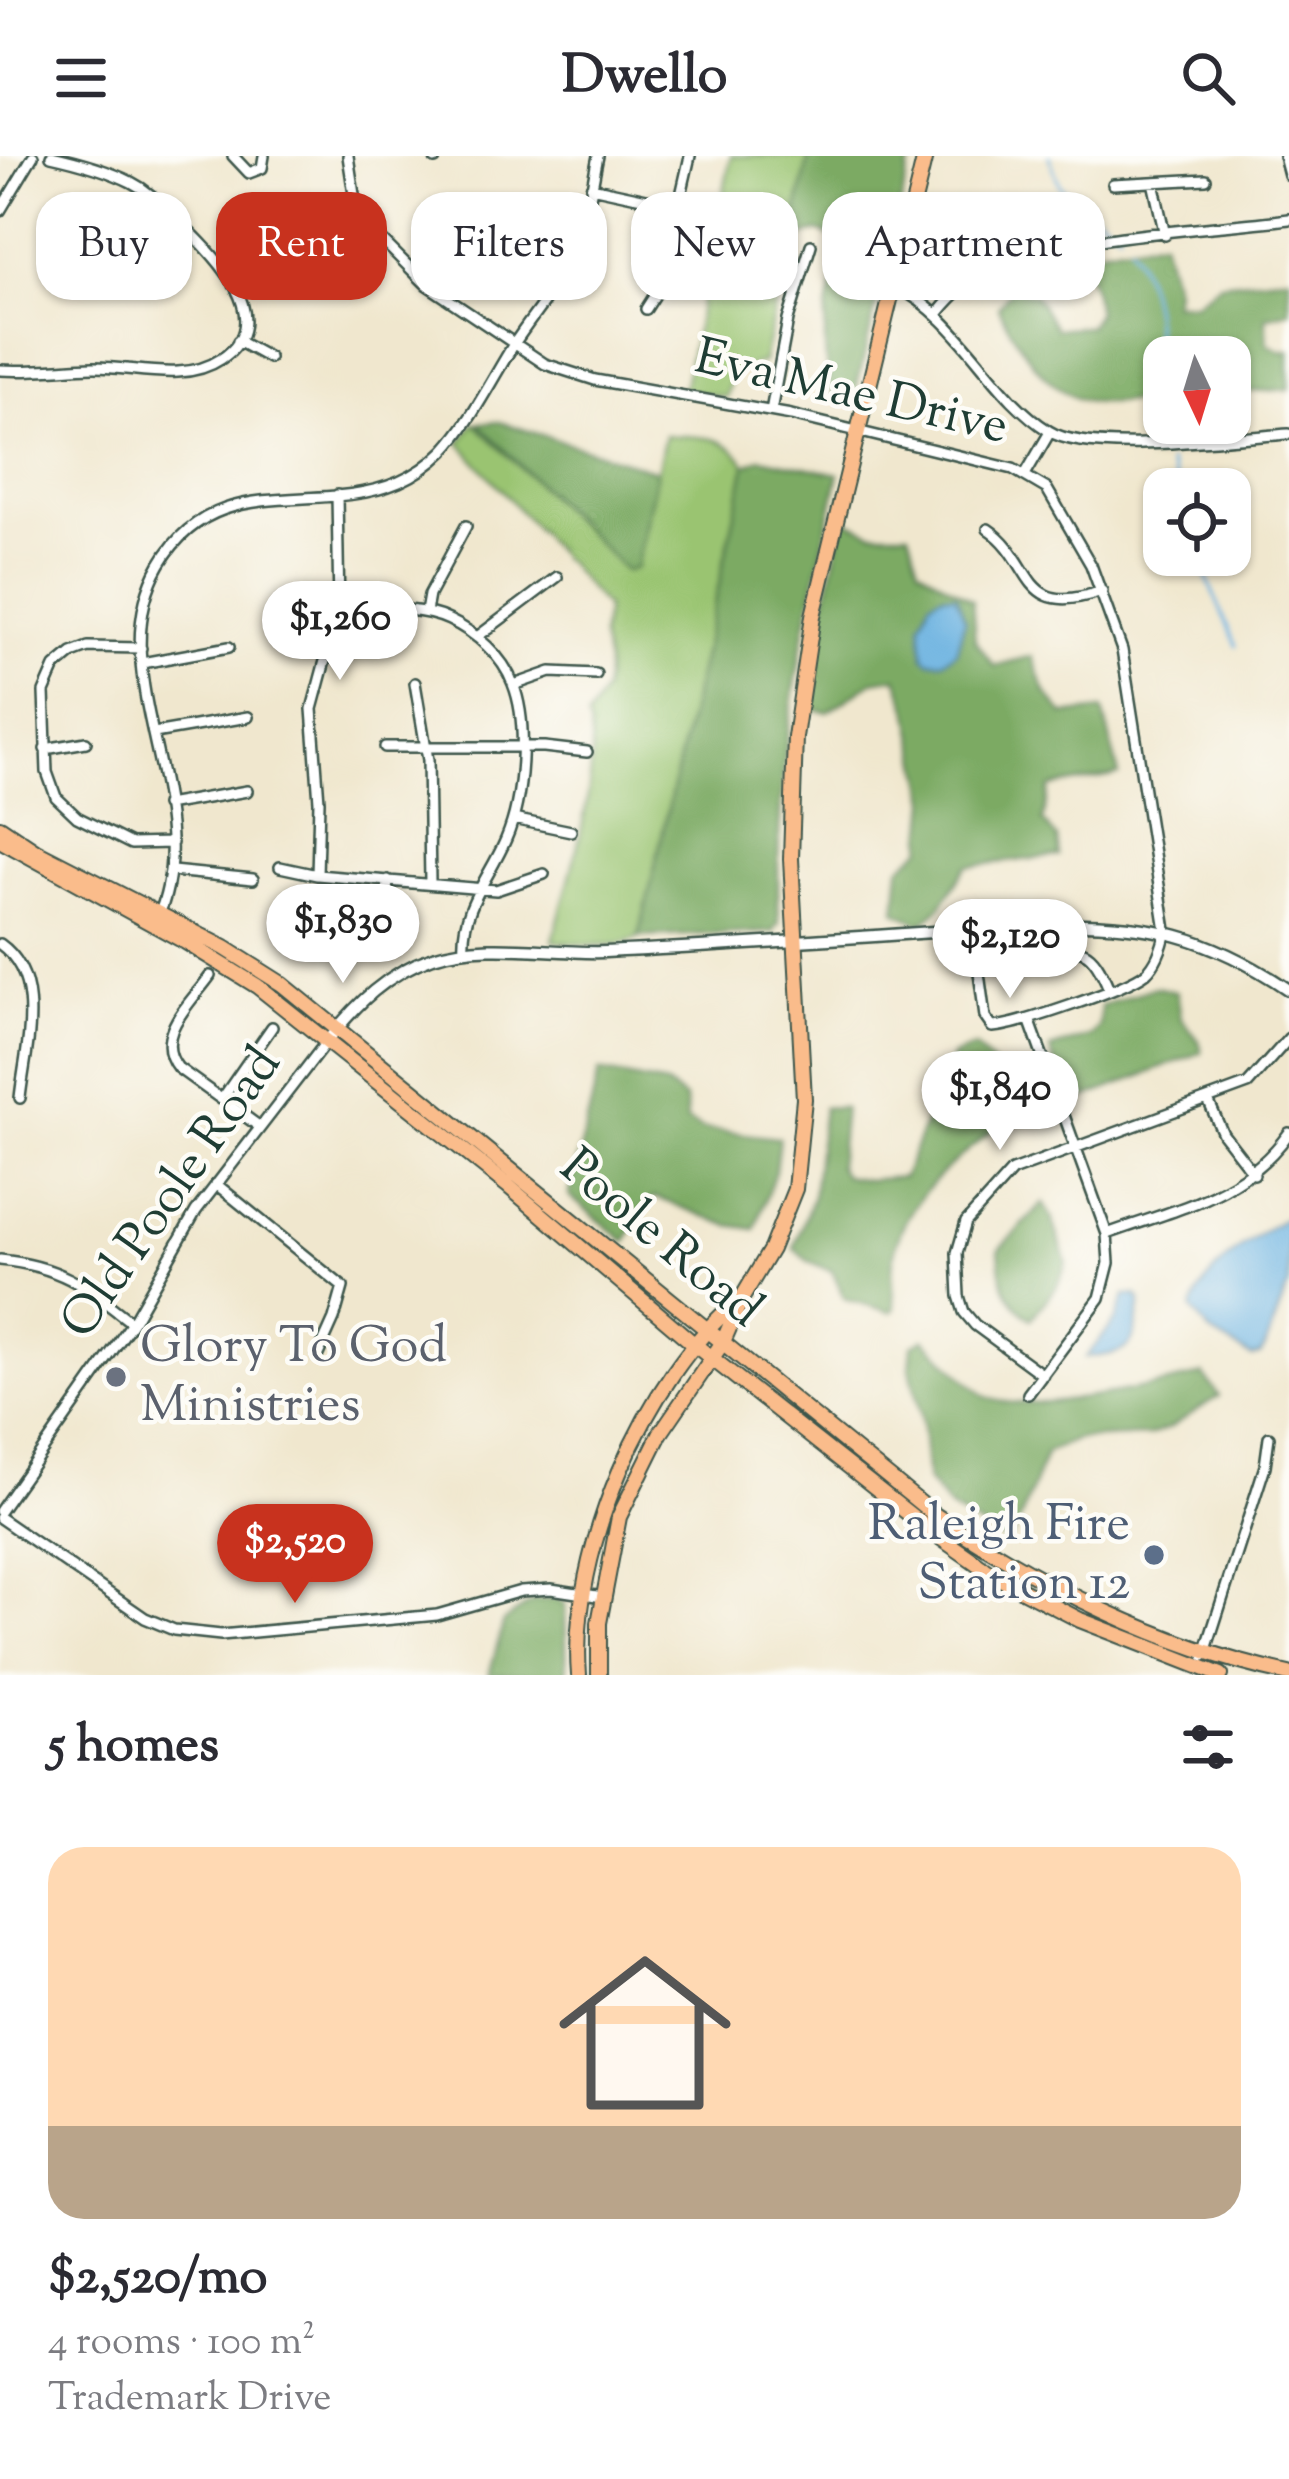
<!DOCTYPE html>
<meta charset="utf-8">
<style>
body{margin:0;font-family:"Sorts Mill Goudy",serif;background:#f7f7f7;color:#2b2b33;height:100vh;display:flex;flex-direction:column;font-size:45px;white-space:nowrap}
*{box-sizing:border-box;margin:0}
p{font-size:39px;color:#7c7c81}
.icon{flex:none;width:66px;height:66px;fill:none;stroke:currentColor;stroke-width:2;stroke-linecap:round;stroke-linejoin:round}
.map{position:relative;height:1519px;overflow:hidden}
.side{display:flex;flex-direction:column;background:#fff;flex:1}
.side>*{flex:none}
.guide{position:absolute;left:36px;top:36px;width:1218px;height:108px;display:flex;gap:24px}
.needle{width:78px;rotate:176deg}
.controls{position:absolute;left:1143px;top:180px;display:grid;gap:24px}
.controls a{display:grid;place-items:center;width:108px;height:108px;border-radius:24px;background:#fff;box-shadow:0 3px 9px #0004;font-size:60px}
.price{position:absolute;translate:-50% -102px;padding:0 27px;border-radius:42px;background:#fff;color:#222;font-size:39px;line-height:78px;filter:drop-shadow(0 3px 6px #0008)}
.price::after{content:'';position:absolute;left:50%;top:72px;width:36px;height:27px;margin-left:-18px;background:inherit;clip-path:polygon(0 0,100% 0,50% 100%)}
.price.on{background:#c8321e;color:#fff}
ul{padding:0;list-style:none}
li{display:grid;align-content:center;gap:24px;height:636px;padding:0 48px}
li span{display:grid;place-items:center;height:372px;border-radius:36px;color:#555}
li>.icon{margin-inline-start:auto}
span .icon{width:216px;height:216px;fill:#fffc;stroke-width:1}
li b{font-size:51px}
h2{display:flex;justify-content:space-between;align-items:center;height:144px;padding:0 48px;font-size:51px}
.chip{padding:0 42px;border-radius:36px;background:#fff;box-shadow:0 3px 9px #0004;font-size:42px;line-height:108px}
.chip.on{background:#c8321e;color:#fff}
header{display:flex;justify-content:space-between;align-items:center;height:156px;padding:0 48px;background:#fff;font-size:54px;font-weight:700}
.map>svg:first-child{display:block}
.green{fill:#9ac471;stroke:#5c8052;stroke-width:3}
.forest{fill:#7baa63;stroke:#4d744c;stroke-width:3}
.water{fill:#69b1e0;stroke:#44778a;stroke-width:3}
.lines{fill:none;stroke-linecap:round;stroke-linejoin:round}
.stream{stroke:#69b1e0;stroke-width:3}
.minor-casing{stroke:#3e564b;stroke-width:14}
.tertiary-casing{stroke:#3e564b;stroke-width:15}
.primary-casing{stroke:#3e564b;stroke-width:18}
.minor{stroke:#fff;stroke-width:9}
.tertiary{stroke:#fff;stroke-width:10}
.primary{stroke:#fabc8b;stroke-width:14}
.worship-dot{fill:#6b7280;stroke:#fdfcf7;stroke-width:4.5}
.service-dot{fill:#5c6f8a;stroke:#fdfcf7;stroke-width:4.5}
.labels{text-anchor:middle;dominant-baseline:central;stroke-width:9;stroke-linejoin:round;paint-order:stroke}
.street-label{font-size:51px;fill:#1f3d34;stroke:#fdfcf7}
.worship-label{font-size:51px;fill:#5b616d;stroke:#fdfcf7;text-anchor:start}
.service-label{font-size:51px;fill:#4e5e75;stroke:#fdfcf7;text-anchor:end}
</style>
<header><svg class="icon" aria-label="menu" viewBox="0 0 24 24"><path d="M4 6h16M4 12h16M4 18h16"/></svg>Dwello<svg class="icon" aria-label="search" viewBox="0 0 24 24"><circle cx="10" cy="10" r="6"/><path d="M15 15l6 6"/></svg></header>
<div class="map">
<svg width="1289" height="1519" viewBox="0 0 1289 1519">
<rect width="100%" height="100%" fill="#fdfcf7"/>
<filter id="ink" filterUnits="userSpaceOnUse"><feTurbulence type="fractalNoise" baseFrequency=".00833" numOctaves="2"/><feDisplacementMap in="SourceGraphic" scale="24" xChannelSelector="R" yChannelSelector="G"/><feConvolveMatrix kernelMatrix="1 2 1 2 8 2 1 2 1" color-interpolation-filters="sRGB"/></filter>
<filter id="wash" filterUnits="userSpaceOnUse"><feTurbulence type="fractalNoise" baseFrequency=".004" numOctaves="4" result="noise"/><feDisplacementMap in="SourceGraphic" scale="48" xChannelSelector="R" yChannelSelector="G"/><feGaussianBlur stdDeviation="2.7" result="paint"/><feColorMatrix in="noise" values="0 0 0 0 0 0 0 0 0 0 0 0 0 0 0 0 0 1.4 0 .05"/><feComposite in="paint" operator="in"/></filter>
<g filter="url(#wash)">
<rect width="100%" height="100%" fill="#f0e7ce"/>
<path class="green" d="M731 0H809L763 206 733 215 726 241 683 234Z
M474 267 626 415 636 411 665 279C701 282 726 276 746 309L639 781C617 794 578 788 553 785 566 729 605 615 587 563L604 535 607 508 601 481 606 452 460 287Z"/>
<path class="forest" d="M809 0H912L854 242 835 240C822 221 823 158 831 135 835 122 842 113 842 98L830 80 818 75 791 85Z
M1162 84 1175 133 1173 147H1194L1220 127 1289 120V155L1266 161 1268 188 1283 196 1289 194V233L1230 237V201H1164V243C1142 244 1119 248 1097 247 1051 244 1017 188 998 151L1012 132 1034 138 1056 173 1089 170 1097 157 1094 136 1079 96Z
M500 266 657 315 636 412 626 415 478 267Z
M761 302 839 318C804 473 772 606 779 767L773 776 639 781 746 309Z
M844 363 872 376H909L919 411 972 444 975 484 994 510 1032 500 1045 535 1064 559 1103 554 1119 619 1050 631 1043 665 1057 682 1059 700 967 710 939 753 921 768 896 755 900 712 923 691 928 644 909 555 897 521 873 525 828 556 807 553 821 466Z
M1155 831 1177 836 1181 862 1199 885 1202 896 1075 946 1064 935 1050 893 1092 880 1100 870 1101 850Z
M974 891 997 912 1001 967C958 1002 899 1045 893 1105 891 1120 894 1137 895 1152L891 1156 844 1142 832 1115 808 1105 794 1092 813 1040 823 951 844 952 838 1011 844 1020 866 1024 903 1021 953 900Z
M599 916 666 929 685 943 687 965 702 973 779 982 775 1016 755 1073 728 1069 655 1041 645 1048 626 1086 569 1040Z
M1043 1047 1052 1062 1067 1107 1056 1132 1031 1163C1005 1142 1000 1126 999 1094Z
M924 1183C944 1200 965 1226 985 1240 1015 1260 1166 1230 1203 1218L1219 1240 1171 1271 1149 1280 1077 1283 1046 1297C1037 1318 1019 1375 1007 1386L950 1353 927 1325 921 1262 910 1212 912 1189Z
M557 1443 565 1448 567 1519H489L504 1465 534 1445Z"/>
<path class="water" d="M943 438 956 439 965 463 956 496 943 505H929L924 501 921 468 930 445Z
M1289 1059V1128L1265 1191 1260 1199 1252 1201 1211 1177 1192 1153C1203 1113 1255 1081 1289 1059Z
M1136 1139 1141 1145C1134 1191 1134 1198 1086 1201L1116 1164 1125 1140Z"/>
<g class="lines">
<path class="stream" d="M1049 0 1060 30 1119 76
M1130 90C1162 144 1154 190 1158 249L1164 262
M1169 307 1178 333
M1197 399 1236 490"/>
</g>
</g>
<g filter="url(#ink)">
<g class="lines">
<g class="minor-casing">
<path id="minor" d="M233 0 249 17 262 12 264 0
M348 0 355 45 361 60 376 78 427 129 545 208 595 224 791 259 1013 313 1047 333 1091 409 1122 494 1166 774C1163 789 1158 806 1146 817 1127 832 1017 870 992 871L985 861 976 795 1007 794 1027 807C1075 796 1086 776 1109 833
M1284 0 1289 19
M435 3 436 0
M1153 26 1165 79
M1113 28 1206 23
M591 31 679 50
M0 55 33 0
M497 69 515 70 569 103
M132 102 173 60
M894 129C963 164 989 237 1049 275 1089 301 1237 281 1289 278
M646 153 660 131 690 0
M938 157C953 138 974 120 996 111 1071 78 1205 74 1289 63
M238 185 269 202
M0 214C31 216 62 212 93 211 133 210 184 228 221 203 281 164 213 97 181 67 164 52 151 36 131 26 107 14 78 6 51 0
M771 255 788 164 811 89
M1026 317 1050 276
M988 373C1036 405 1018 464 1102 435
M339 453C373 454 417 449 449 464 475 476 503 500 513 528 529 568 523 644 506 683 490 721 461 751 464 794
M426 456 429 439 466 370
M477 481 557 421
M141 492 88 491 72 497 55 511 44 536 47 616 56 641 77 661 131 688 172 687
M142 507 229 491
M415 527 428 604 430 726
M514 529 551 516 596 518
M154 577 248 561
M385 591H544L587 596
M45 593 86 586
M166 649 247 635
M513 663 571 675
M280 711 317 719 496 734 544 718
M172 715 253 723
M317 719 319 645 312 553 339 453 337 339
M157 763C209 651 97 516 160 408 216 312 317 361 399 326 415 319 432 307 444 295 472 265 492 223 514 188 534 157 564 124 578 89 588 62 592 28 598 0
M385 765 388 724
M0 788C48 822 25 894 20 942
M210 820C190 848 152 880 178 912L260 971
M222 943 272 871
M1208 944 1223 978 1254 1018
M216 1028 343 1131 334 1163 317 1201
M1107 1078C1178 1052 1243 1041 1289 977
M0 1104C61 1110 85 1130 132 1167
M1043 1219 975 1169 964 1156 959 1140 957 1097 966 1066 1012 1015 1248 928 1289 882
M1028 1238 1100 1142 1109 1107 1107 1078 1029 863
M0 1355 132 1167 196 1055 327 885
M0 1362 145 1462 174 1474 221 1479 437 1459 521 1435 551 1433 603 1441
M1204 1500 1265 1310 1269 1281"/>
</g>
<g class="tertiary-casing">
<path id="tertiary" d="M327 885C356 848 387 817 433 801 486 784 550 798 605 796 754 789 903 778 1052 768 1149 766 1208 779 1289 834"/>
</g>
<g class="primary-casing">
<path id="primary" d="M0 671 36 695 225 792 282 828 935 1359C1043 1430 1161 1491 1289 1518
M0 684 184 785 257 830 507 1029 695 1189 928 1373 995 1420 1080 1464 1221 1519
M579 1519C569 1398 645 1220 739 1144
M599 1519V1467L619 1361 660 1278 723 1186 742 1142 771 1093 795 1033 804 943 791 703 795 581 813 460 925 0"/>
</g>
<use href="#minor" class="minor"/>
<use href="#tertiary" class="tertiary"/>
<use href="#primary" class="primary"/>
</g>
</g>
<circle class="worship-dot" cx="116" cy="1221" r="12"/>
<circle class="service-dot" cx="1154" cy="1399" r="12"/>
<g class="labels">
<g class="street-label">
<text transform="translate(851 238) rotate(13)">Eva Mae Drive</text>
<text transform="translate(173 1038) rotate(-55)">Old Poole Road</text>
<text transform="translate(660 1084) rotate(40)">Poole Road</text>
</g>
<g class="worship-label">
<text x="140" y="1192">Glory To God<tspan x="140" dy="59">Ministries</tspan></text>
</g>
<g class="service-label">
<text x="1130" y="1370">Raleigh Fire<tspan x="1130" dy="59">Station 12</tspan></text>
</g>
</g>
</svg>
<div class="controls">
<a><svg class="needle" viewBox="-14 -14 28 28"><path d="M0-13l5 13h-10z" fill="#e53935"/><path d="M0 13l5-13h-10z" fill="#7c7c81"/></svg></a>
<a><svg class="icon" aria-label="locate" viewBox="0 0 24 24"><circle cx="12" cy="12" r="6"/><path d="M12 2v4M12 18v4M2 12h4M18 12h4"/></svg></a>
</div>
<b class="price" style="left:340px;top:527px">$1,260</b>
<b class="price" style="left:343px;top:830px">$1,830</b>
<b class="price" style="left:1010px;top:845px">$2,120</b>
<b class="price" style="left:1000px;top:997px">$1,840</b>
<b class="price on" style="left:295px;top:1450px">$2,520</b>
<div class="guide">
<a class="chip">Buy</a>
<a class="chip on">Rent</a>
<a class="chip">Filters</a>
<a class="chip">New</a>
<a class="chip">Apartment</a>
</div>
</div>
<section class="side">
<h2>5 homes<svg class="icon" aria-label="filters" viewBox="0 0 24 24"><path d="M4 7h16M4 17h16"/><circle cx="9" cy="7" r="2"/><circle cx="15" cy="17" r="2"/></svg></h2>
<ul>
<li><span style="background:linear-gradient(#ffd9b3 75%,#b9a48a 0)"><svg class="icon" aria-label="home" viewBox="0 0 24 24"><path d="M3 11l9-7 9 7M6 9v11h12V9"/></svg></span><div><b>$2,520/mo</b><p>4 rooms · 100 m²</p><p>Trademark Drive</p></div></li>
</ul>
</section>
